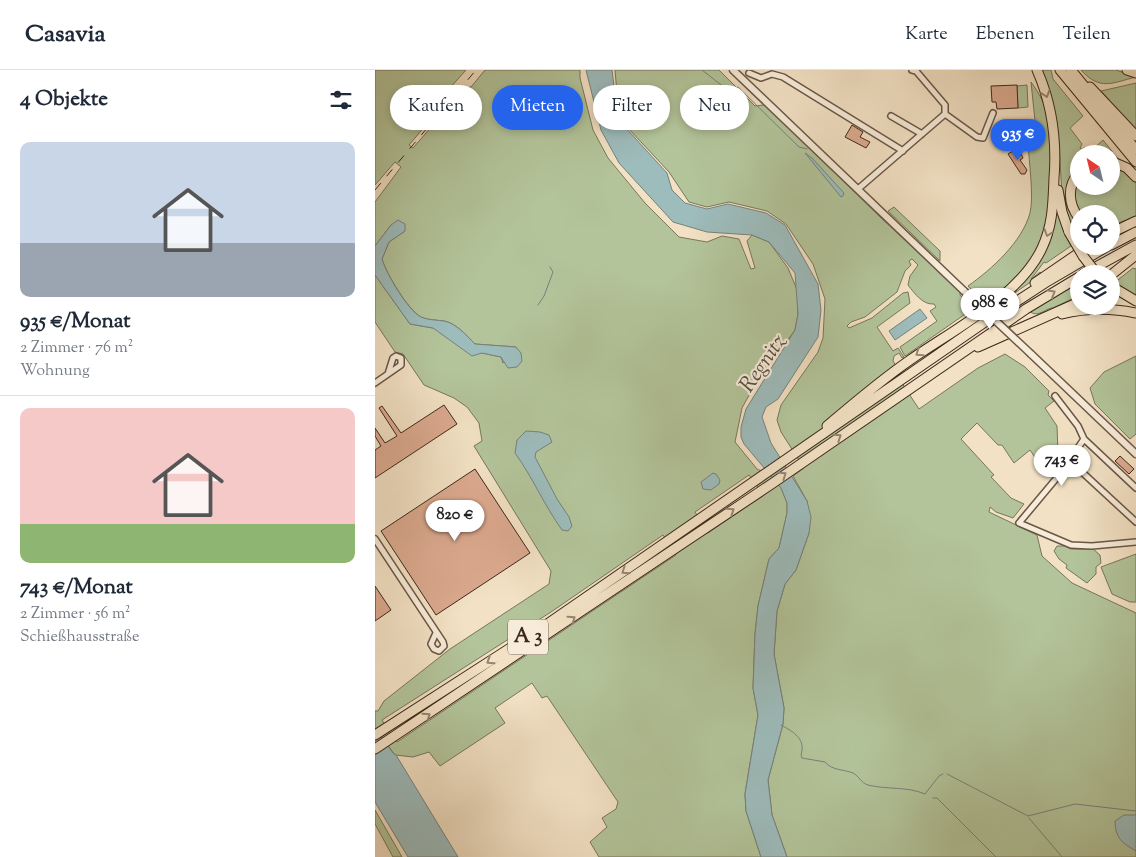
<!DOCTYPE html>
<html lang="de">
<meta charset="utf-8">
<style>
body{margin:0;font-family:"Sorts Mill Goudy",serif;background:#f2f2f3;color:#1f2937;height:100vh;display:flex;flex-direction:column;font-size:19px;white-space:nowrap}
*{box-sizing:border-box;margin:0}
p{font-size:16px;color:#747a83}
.icon{flex:none;width:28px;height:28px;fill:none;stroke:currentColor;stroke-width:2;stroke-linecap:round;stroke-linejoin:round}
.map{position:relative;flex:1;overflow:hidden}
.sheet{display:flex;flex-direction:column;background:#fff;width:375px}
.sheet>*{flex:none}
.banner{position:absolute;left:15px;top:15px;width:475px;height:45px;display:flex;gap:10px}
.needle{width:32px;rotate:325deg}
.fabs{position:absolute;left:695px;top:75px;display:grid;gap:10px}
.fabs a{display:grid;place-items:center;width:50px;height:50px;border-radius:50%;background:#fff;box-shadow:0 2px 8px #0003;font-size:25px}
.price{position:absolute;translate:-50% -42px;padding:0 11px;border-radius:18px;background:#fff;color:#222;font-size:16px;line-height:32px;filter:drop-shadow(0 1px 2px #0008)}
.price::after{content:'';position:absolute;left:50%;top:30px;width:15px;height:11px;margin-left:-8px;background:inherit;clip-path:polygon(0 0,100% 0,50% 100%)}
.price.current{background:#2563eb;color:#fff}
ul{padding:0;list-style:none}
li{display:grid;align-content:center;gap:10px;height:265px;padding:0 20px}
li+li{border-top:1px solid #e0e1e3}
li span{display:grid;place-items:center;height:155px;border-radius:10px;color:#555}
li>.icon{margin-inline-start:auto}
span .icon{width:90px;height:90px;fill:#fffc;stroke-width:1}
li b{font-size:21px}
h2{display:flex;justify-content:space-between;align-items:center;height:60px;padding:0 20px;font-size:21px}
.pill{padding:0 18px;border-radius:22px;background:#fff;box-shadow:0 2px 8px #0003;font-size:18px;line-height:45px}
.pill.current{background:#2563eb;color:#fff}
header{display:flex;align-items:center;gap:30px;box-sizing:border-box;height:70px;padding:0 25px;background:#fff;border-bottom:1px solid #e0e1e3}
header strong{font-size:24px}
nav{display:flex;gap:28px;margin-inline-start:auto;font-size:18px}
main{display:flex;flex:1;min-height:0}
.map>svg:first-child{display:block}
.green{fill:#b3c49a;stroke:#78765b;fill-rule:evenodd}
.water{fill:#9dbcbc;stroke:#77817c}
.lines{fill:none;stroke-linecap:round;stroke-linejoin:round}
.stream{stroke:#77817c;stroke-width:1}
.building{fill:#dba98f;stroke:#3e281c}
.minor-casing{stroke:#6b5646;stroke-width:8}
.tertiary-casing{stroke:#6b5646;stroke-width:9}
.motorway-casing{stroke:#3e281c;stroke-width:11}
.minor{stroke:#f7ecd9;stroke-width:5}
.tertiary{stroke:#f7ecd9;stroke-width:6}
.motorway{stroke:#f2e1c4;stroke-width:9}
.rail{stroke:#3e281c;stroke-width:1;stroke-dasharray:9 9;stroke-linecap:butt}
.tertiary-bridge-casing{stroke:#6b5646;stroke-width:9;stroke-linecap:butt}
.motorway-bridge-casing{stroke:#3e281c;stroke-width:11;stroke-linecap:butt}
.tertiary-bridge{stroke:#f7ecd9;stroke-width:6}
.motorway-bridge{stroke:#f2e1c4;stroke-width:9}
.oneway{stroke:#988470}
.labels{text-anchor:middle;dominant-baseline:central;stroke-width:4.5;stroke-linejoin:round;paint-order:stroke}
.shield{fill:#f7ecd9;stroke:#766355;stroke-width:1}
.shield-label{font-size:20px;font-weight:bold;fill:#3e281c}
.water-label{font-size:22px;font-style:italic;fill:#564d44;stroke:#f7ecd9}
</style>
<header>
<strong>Casavia</strong>
<nav><a>Karte</a><a>Ebenen</a><a>Teilen</a></nav>
</header>
<main>
<section class="sheet">
<h2>4 Objekte<svg class="icon" aria-label="filters" viewBox="0 0 24 24"><path d="M4 7h16M4 17h16"/><circle cx="9" cy="7" r="2"/><circle cx="15" cy="17" r="2"/></svg></h2>
<ul>
<li><span style="background:linear-gradient(#c9d6e8 65%,#9aa5b1 0)"><svg class="icon" aria-label="home" viewBox="0 0 24 24"><path d="M3 11l9-7 9 7M6 9v11h12V9"/></svg></span><div><b>935 €/Monat</b><p>2 Zimmer · 76 m²</p><p>Wohnung</p></div></li>
<li><span style="background:linear-gradient(#f6c9c9 75%,#8fb573 0)"><svg class="icon" aria-label="home" viewBox="0 0 24 24"><path d="M3 11l9-7 9 7M6 9v11h12V9"/></svg></span><div><b>743 €/Monat</b><p>2 Zimmer · 56 m²</p><p>Schießhausstraße</p></div></li>
</ul>
</section>
<div class="map">
<svg width="761" height="787" viewBox="0 0 761 787">
<rect width="100%" height="100%" fill="#f2e1c4"/>
<filter id="stains"><feTurbulence type="fractalNoise" baseFrequency=".004" numOctaves="4"/><feColorMatrix values="0 0 0 0 .2 0 0 0 0 .09 0 0 0 0 .02 0 0 0 .5 -.17"/></filter>
<radialGradient id="worn" r=".72"><stop offset=".6" stop-color="#630" stop-opacity="0"/><stop offset="1" stop-color="#630" stop-opacity=".3"/></radialGradient>
<path class="green" d="M0 0H91L46 50 51 55 34 75 38 78 90 18 96 17 110 0H205V8L218 60 233 88 270 133 304 167 332 172 347 166 364 169 376 199 380 198 372 171 377 165 394 172 413 198 423 222V244L420 260 378 318 367 338 360 372 382 399 395 405 406 418 412 433V443L404 478 394 489 383 536 380 564 378 618 383 645 370 724 371 741 386 787H224L215 772 232 757 227 748 241 739 243 732 172 626 167 628 157 613 120 638 130 653 65 696 54 682 38 687 20 685 0 658V641H3L9 631 75 579 174 514 176 501 99 376 107 371 104 353 92 337 79 328 49 315 28 284 20 282 0 252V205L35 254 58 258 107 283 126 287 128 293 141 277 100 274C92 266 81 253 69 251 62 250 52 250 46 247 33 240 11 203 7 189L14 172 30 161 16 155 0 176V132L26 97 20 92 0 115ZM374 405 389 425 333 463 320 442ZM288 465 301 485 22 672 7 650 176 542Z
M240 0H344L380 36 388 35 393 37 505 147 585 221V225L599 238 530 286 525 277 562 251 555 241 561 237 559 234C548 235 540 224 533 215L535 206 543 195 537 189 534 191 536 195 530 201 522 222 490 247 476 252 472 256 474 258 497 248 528 223 533 222 535 233 502 257 518 281 523 278 529 287 527 288 524 283 519 286 518 291 521 296 517 298 544 339 603 298 630 284 650 297 674 321 673 325 679 331 670 338 682 356 683 383 668 399 655 380 639 393 627 375H623L602 353 586 369 619 405 616 407 636 428 649 434 638 448 621 442 615 437 614 442 662 465 667 486 697 513 761 543V787H412L397 745 393 710 408 654 409 638 399 584 402 541 410 514 421 500 434 463 432 431 418 406 429 398 406 362 402 350 406 335 443 282 448 268 450 229 438 194 411 154 392 141 354 132 332 137 314 132 294 102 253 58 243 35Z
M666 0H676L678 9 708 46 695 58 707 74 705 78 707 79 710 77 715 82 728 70 744 90 736 88V84H704V98L695 111 704 152 702 172 690 138 687 125 684 73 681 48Z
M706 0H741L761 7C737 13 725 21 706 0Z
M656 12C664 23 671 35 673 49 680 81 679 144 666 173 655 200 632 217 611 235L593 216C617 199 647 172 655 143 659 127 654 91 653 73L662 70Z
M761 13V60L726 21Z
M652 15 653 37 643 38 642 16Z
M736 94 747 98 761 113V146L736 156V144H705C699 130 698 122 704 108V116H736Z
M519 137 565 181V191L513 141Z
M682 141 688 160 696 176 671 193 669 192 656 209 665 202 667 204 621 236 643 216Z
M758 198 761 199V226L739 213Z
M704 212 703 226 678 238C672 237 664 248 655 242Z
M761 286V364L755 369 720 334 715 318 729 302Z
M682 476H690L696 479H718L725 485 726 493 721 497V504L712 513 691 498 692 495 684 489 679 481Z
M761 484V532H755L737 524 726 497Z
M0 740 27 787H18L0 754Z"/>
<path class="water" d="M211 0H237L242 41 250 57 292 103 297 120 310 133 332 139 353 134 391 143 410 155 443 214 446 240 443 267 403 329 391 337 387 347 396 373 432 431 436 447 434 463 421 500 410 514 402 541 399 584 409 638 408 654 393 710 397 745 412 787H386L371 741 370 724 383 645 378 618 380 564 383 536 394 489 404 478 412 443V433L406 418 369 374 366 367V357L371 339 420 260 423 244 420 203 394 172 377 165 332 162 298 152 244 93 226 60Z
M430 83 437 88 469 123 468 126 466 127Z
M23 150 30 154V161L14 172 7 189C11 203 33 241 46 247 52 250 62 250 69 251 81 253 92 266 100 274L141 277 146 283 147 291 142 297 133 298 126 287 107 283 97 286 58 258 35 254 0 205V176L16 155Z
M545 239 552 248 520 270 514 261Z
M151 361 165 362 174 365 177 372 161 382 160 387 182 429 194 447 197 456 193 461 187 460C169 435 158 408 140 383L142 370Z
M338 403 341 404 345 410 344 414 336 420 328 419 326 412Z
M0 658 18 683 21 685 83 787H33L0 732Z
M749 745H761V781C747 773 740 768 740 751Z"/>
<g class="lines">
<path class="stream" d="M327 0 350 18
M354 20 363 17 424 77 432 79
M163 235 169 226 178 202 175 197
M406 655C419 662 431 669 426 685L427 688 450 692C458 701 468 699 478 703 484 706 486 713 493 715 513 720 531 716 550 724L564 706 568 704
M572 704 653 746 700 734 761 741
M558 728H562L621 787
M654 748 687 787"/>
</g>
<path class="building" d="M642 15 643 38 622 39 621 32H617L616 16Z
M477 55 488 62 485 67 495 72 491 78 470 67Z
M643 78 648 88 645 90 652 100 650 104H646L633 84Z
M69 335 82 354 0 408V380L6 376 0 366V358L10 373 22 366 4 338 7 336 26 363Z
M745 386 759 399 754 404 740 391Z
M100 399 155 483 61 545 6 461Z
M0 516 16 540 0 551Z"/>
<g class="lines">
<g class="minor-casing">
<path id="minor" d="M537 0 541 1 570 35V44
M374 3 386 8 397 4 408 7 528 81
M570 44 602 67 608 68 618 43
M516 46 547 64
M483 119 570 44
M0 313 26 295V288L21 286 18 288 13 304
M680 326 703 356 709 369 761 418
M709 369 685 404 644 453 696 475 717 476 761 472
M695 391 761 452
M0 469 68 572 69 576 64 581 59 579 56 574 61 563"/>
</g>
<g class="tertiary-casing">
<path id="tertiary" d="M358 0 589 221
M656 284 761 384"/>
</g>
<g class="motorway-casing">
<path id="motorway" d="M685 0 761 92
M696 0 761 80
M752 0 761 3
M715 17 761 66
M736 91 752 98 761 107
M704 102C692 116 693 134 704 148
M683 120 687 142 694 162
M736 163 761 151
M736 175 761 162
M708 204 761 175
M736 205 761 185
M660 213 714 176
M736 216 761 231
M687 244C711 238 736 238 761 243
M603 277 704 232
M452 356C479 333 506 310 535 290 578 260 645 226 667 178 678 155 678 132 679 108 682 70 677 34 662 0
M0 665 168 557 607 254 673 211 733 176
M0 679 398 413 651 239 704 207"/>
</g>
<use href="#minor" class="minor"/>
<use href="#tertiary" class="tertiary"/>
<use href="#motorway" class="motorway"/>
<path class="rail" d="M0 120 101 0"/>
<g class="tertiary-bridge-casing">
<path id="tertiary-bridge" d="M589 221 656 284"/>
</g>
<g class="motorway-bridge-casing">
<path id="motorway-bridge" d="M694 162 708 186 722 204"/>
</g>
<use href="#tertiary-bridge" class="tertiary-bridge"/>
<use href="#motorway-bridge" class="motorway-bridge"/>
</g>
<defs><path id="oneway-chevron" d="M-2-3.5L2.5 0L-2 3.5" fill="none" stroke-width="1.6" stroke-linecap="round" stroke-linejoin="round" transform="scale(1.25)"/></defs>
<g class="oneway">
<use href="#oneway-chevron" transform="translate(671 24) rotate(72)"/>
<use href="#oneway-chevron" transform="translate(673 163) rotate(108)"/>
<use href="#oneway-chevron" transform="translate(677 223) rotate(-31)"/>
<use href="#oneway-chevron" transform="translate(544 283) rotate(146)"/>
<use href="#oneway-chevron" transform="translate(463 367) rotate(-34)"/>
<use href="#oneway-chevron" transform="translate(408 405) rotate(-35)"/>
<use href="#oneway-chevron" transform="translate(356 441) rotate(-34)"/>
<use href="#oneway-chevron" transform="translate(250 501) rotate(146)"/>
<use href="#oneway-chevron" transform="translate(197 549) rotate(-34)"/>
<use href="#oneway-chevron" transform="translate(115 591) rotate(147)"/>
<use href="#oneway-chevron" transform="translate(52 646) rotate(-34)"/>
</g>
<g class="labels">
<rect class="shield" x="133" y="549.5" width="40" height="35" rx="4"/>
<g class="shield-label">
<text x="153" y="567">A 3</text>
</g>
<g class="water-label">
<text transform="translate(389 294) rotate(-56)">Regnitz</text>
</g>
</g>
<rect width="100%" height="100%" filter="url(#stains)"/>
<rect width="100%" height="100%" fill="url(#worn)"/>
</svg>
<div class="fabs">
<a><svg class="needle" viewBox="-14 -14 28 28"><path d="M0-13l5 13h-10z" fill="#e53935"/><path d="M0 13l5-13h-10z" fill="#747a83"/></svg></a>
<a><svg class="icon" aria-label="locate" viewBox="0 0 24 24"><circle cx="12" cy="12" r="6"/><path d="M12 2v4M12 18v4M2 12h4M18 12h4"/></svg></a>
<a><svg class="icon" aria-label="layers" viewBox="0 0 24 24"><path d="M12 4l9 5-9 5-9-5zM3 14l9 5 9-5"/></svg></a>
</div>
<b class="price current" style="left:643px;top:91px">935 €</b>
<b class="price" style="left:615px;top:260px">988 €</b>
<b class="price" style="left:687px;top:417px">743 €</b>
<b class="price" style="left:80px;top:472px">820 €</b>
<div class="banner">
<a class="pill">Kaufen</a>
<a class="pill current">Mieten</a>
<a class="pill">Filter</a>
<a class="pill">Neu</a>
</div>
</div>
</main>
